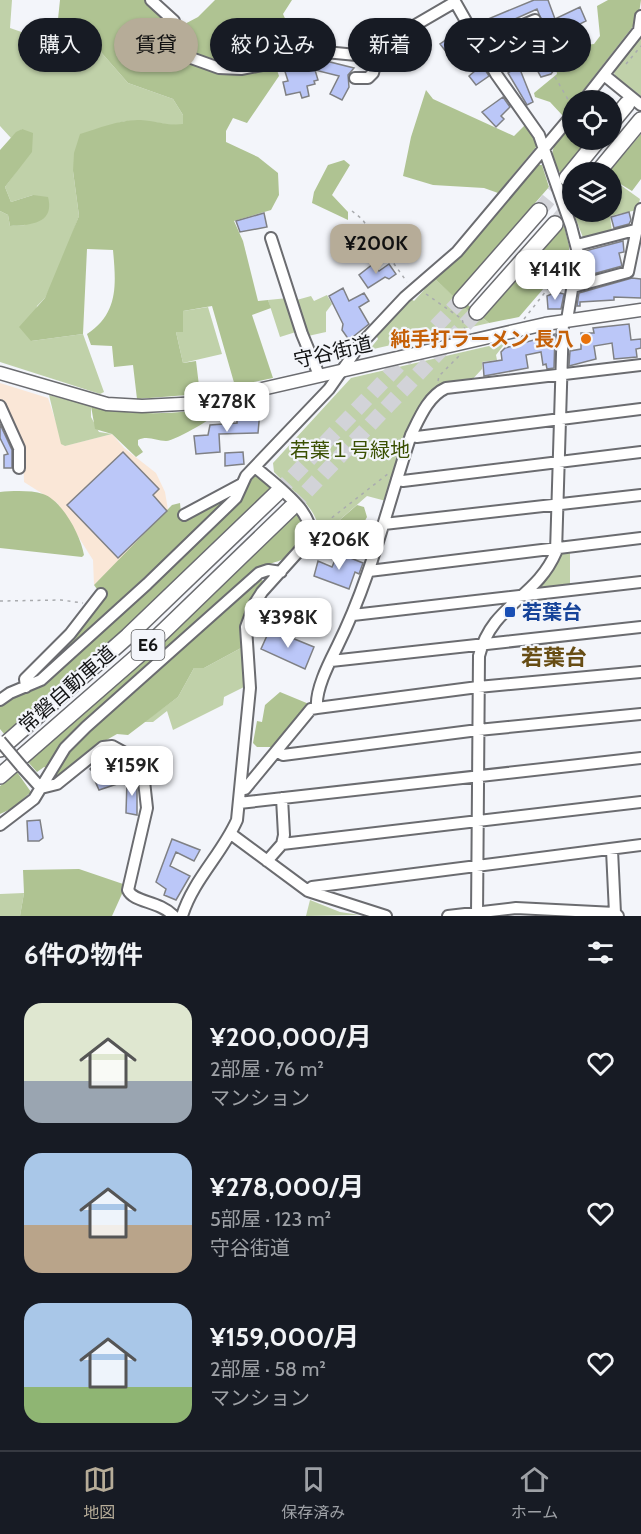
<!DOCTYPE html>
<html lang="ja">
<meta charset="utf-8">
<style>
body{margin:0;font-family:Cabin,"Noto Sans JP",sans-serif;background:#242831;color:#f1f3f6;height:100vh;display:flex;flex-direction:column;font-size:22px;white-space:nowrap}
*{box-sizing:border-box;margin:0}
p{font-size:20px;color:#9ea1a6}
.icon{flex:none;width:33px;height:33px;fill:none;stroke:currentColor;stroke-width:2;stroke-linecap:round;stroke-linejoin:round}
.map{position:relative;height:916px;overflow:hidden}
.panel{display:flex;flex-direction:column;background:#171b24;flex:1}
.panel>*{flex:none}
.banner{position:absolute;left:18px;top:18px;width:606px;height:54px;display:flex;gap:12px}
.tools{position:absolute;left:562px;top:90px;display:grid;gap:12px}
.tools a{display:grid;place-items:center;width:60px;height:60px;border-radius:50%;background:#171b24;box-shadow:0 2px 4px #0004;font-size:30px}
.price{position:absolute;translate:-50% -51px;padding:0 14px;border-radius:12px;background:#fff;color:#222;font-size:20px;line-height:39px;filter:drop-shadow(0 2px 3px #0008)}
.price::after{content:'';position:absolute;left:50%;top:36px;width:18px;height:14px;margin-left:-9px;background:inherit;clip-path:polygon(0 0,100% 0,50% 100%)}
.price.active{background:#b6ac98;color:#111}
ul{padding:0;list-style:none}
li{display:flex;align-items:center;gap:18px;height:150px;padding:0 24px}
li span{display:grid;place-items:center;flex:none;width:168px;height:120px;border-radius:18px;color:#555}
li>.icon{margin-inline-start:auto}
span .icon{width:72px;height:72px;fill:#fffc;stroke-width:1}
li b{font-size:26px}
h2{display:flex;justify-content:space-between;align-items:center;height:72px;padding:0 24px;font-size:26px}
.tag{padding:0 21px;border-radius:27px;background:#171b24;box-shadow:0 2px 4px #0004;font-size:21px;line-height:54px}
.tag.active{background:#b6ac98;color:#111}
.dock{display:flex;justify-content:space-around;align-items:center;height:84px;border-top:2px solid #363941;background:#171b24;font-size:16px;color:#9ea1a6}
.dock a{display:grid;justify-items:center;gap:3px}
.dock .active{color:#b6ac98}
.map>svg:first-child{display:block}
.industrial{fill:#fae7d7}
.green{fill:#c0d1a9}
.forest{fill:#afc392}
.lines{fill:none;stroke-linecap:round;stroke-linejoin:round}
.stream{stroke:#a4d6f8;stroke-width:3}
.building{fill:#bbc7f8;stroke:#7f8084;stroke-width:1.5}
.highway-tunnel{stroke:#d2d3d8;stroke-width:15;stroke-dasharray:15 8;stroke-linecap:butt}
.minor-casing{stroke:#6b6c70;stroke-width:14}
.major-casing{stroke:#6b6c70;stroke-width:15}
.highway-casing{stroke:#6b6c70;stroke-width:18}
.path{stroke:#a9abae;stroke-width:1.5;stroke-dasharray:3 4.5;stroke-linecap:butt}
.minor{stroke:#fff;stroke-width:10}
.major{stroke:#fff;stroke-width:12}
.highway{stroke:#fff;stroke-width:15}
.minor-bridge-casing{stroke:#6b6c70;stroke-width:14;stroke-linecap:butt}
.minor-bridge{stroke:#fff;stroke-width:10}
.food-dot{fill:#e8710a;stroke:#f3f5fa;stroke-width:2}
.transit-dot{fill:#1a4fb4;stroke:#f3f5fa;stroke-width:2}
.labels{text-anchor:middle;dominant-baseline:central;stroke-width:4.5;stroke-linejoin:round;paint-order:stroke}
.shield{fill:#f3f5fa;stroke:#57585a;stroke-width:1.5}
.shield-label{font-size:18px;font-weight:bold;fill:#141516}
.food-label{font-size:20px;font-weight:bold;fill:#c56008;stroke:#f3f5fa;text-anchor:end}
.street-label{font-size:20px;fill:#141516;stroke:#f3f5fa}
.park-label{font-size:20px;fill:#3a5002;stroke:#f3f5fa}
.transit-label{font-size:20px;font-weight:bold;fill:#164399;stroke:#f3f5fa;text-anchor:start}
.quarter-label{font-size:22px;font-weight:bold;fill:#674d14;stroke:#f3f5fa}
</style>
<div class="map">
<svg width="641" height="916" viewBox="0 0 641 916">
<rect width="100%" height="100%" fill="#f3f5fa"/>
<path class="industrial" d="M0 383 48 398 64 446 112 434 124 448 156 473 165 492 168 510 166 514 94 585 93 560 57 503 24 482 23 449 0 399Z"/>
<path class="green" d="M0 0H12L10 28 33 36 29 56 36 60 42 35 100 51 128 83 173 99 183 115V125C160 126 138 115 115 124L73 171 79 216 57 275 45 298 37 306 31 341 83 334 104 392 100 394 0 362V211L8 215 10 226 25 225 33 195 11 202 5 187 16 172 22 129 11 138 0 126Z
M641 37V98L616 78 614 73 624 55Z
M612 179 640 199 637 210 610 216 612 232 584 240 573 212H612Z
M434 278 475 316 478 314 489 323 369 350 378 339 376 335 410 298 414 301 424 290 423 285Z
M327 295 332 304 326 312V332L308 336 293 301 311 296 314 301Z
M288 298 299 331 280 337 268 300Z
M208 307 222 354 183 363 176 332 183 331V311Z
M506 342 496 355 497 360 482 362V369L470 382 436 390 386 501 367 496 319 538C322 510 292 491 274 472L273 463 351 378Z
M49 395 91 406V417L99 432 112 434 65 446 61 444Z
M570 551V585L537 590 551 573 558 552Z
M241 648 246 686 224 697 223 705 173 730 167 711 153 722H144L178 697 194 668H204Z
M24 893 20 916H0V894Z
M310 900 340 912 360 915 306 916Z"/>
<path class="forest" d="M60 0H146L172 22 175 47C210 63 235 75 272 55L279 76 247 123 233 118 226 131V142L258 157 278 173 279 195 271 210 234 221 243 241 258 301 268 300 271 308 252 315 273 378 235 386 212 306 183 311V332H176L183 363 196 361 200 394 137 399 133 365 114 367 112 346 91 345 87 334C119 313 116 284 113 250L87 249 83 334 31 341 19 327 45 298 79 216 73 171 74 153 80 134C100 128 120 119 141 120 156 121 168 126 183 124V115L173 99 128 83 100 51 56 38Z
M215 0H292L283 14 288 25 304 37 306 40 303 48 277 45 256 61 218 60 183 51 179 27 198 17Z
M608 0H641L638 20 563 116 550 102 535 97 534 93 557 74 555 61 545 57 543 53 566 43 577 46 594 44 600 36 597 6Z
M426 90 433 99 514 136 527 123 536 136 537 146 498 193 484 188 433 185 403 176 411 137Z
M573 120V140H589L561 173C541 154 560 135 573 120Z
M22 129 33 133 32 152 5 187 11 202 33 195 48 197C55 224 30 225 10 226L8 215 0 211V150L16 132Z
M641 134V179L632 191 612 179V172H609Z
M344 160 350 165 332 195 348 212V220L312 203 314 192 328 165Z
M538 165H542L549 187 456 294 478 314 475 317 434 278 459 257Z
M564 226 569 246V259L519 317 489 323 483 318Z
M91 406C136 417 181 414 226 406 222 413 176 441 166 441 156 441 148 435 138 440V445L143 452 136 457 112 434 95 429Z
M253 476H259L272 488 146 610 5 735 0 729V703C14 695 29 693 42 683Z
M0 492C12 491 31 490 43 494 62 500 81 536 84 555L82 557 0 548Z
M225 497 227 501 33 680 30 678 99 592 94 585 172 505 180 503 181 513Z
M357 505 364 507 367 517 360 530 351 533 352 538 366 545 356 549 319 538Z
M297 514C313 529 301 548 285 558 276 563 266 564 258 569L47 768 44 767 37 772 28 762 159 646Z
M260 578 264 582C247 602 238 621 241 648L204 668H194L178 697 128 735 117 734 103 742 61 777 53 773 82 737Z
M280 692 309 704 274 747H257L253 743 257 721 262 722 265 705Z
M17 772 31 792 13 808 0 814V786Z
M79 869 126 885 112 916H20L24 893 23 870Z"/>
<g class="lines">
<path class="stream" d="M540 916 541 915"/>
</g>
<path class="building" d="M534 0H548L555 19 580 7 586 21 560 34 562 39 554 43 556 47 544 52 554 70 551 74 541 77 530 57 517 62 533 102 527 105 508 73 511 71 502 50 493 54 490 47 543 24 537 9 482 34 476 24Z
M459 31 466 41 447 53 440 44Z
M474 52 489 76 476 85 469 76 476 70 467 57Z
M292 59 295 71 321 64 322 60 354 68 348 75 349 87 342 100 330 94 339 76 315 70 318 80 314 81 315 84 307 86 309 96 302 98 300 92 286 95 283 82 288 81 282 62Z
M503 97 510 107 501 116 504 119 496 127 482 112Z
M629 212 631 220 629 224 614 228 611 217Z
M264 213 267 227 240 232 236 221Z
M623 241 624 252 619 253 622 266 582 277 584 265 587 264 585 251Z
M373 264 379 271 389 264 396 274 389 279 385 277 368 288 359 275Z
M632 278 641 279V298L614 297V300L580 302V306H577L579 293Z
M343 288 349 301 364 293 369 301 359 307 369 324 349 340 342 330 343 324 329 296Z
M556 292 564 294 561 309H548L547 296Z
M629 324 631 340 641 339V348L636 349 637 357 614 359 612 343 594 346 596 359 569 366 570 351 581 349V333H594L593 328Z
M555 334 554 368 547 369 546 364 543 365 541 352 526 355 528 368 484 376 483 363 502 360 501 352 505 348Z
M249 411H260L258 433 219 434 220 452 196 454 194 436 208 435 210 425 237 423V418L249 415Z
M0 424 12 450V468H4V455L8 454 0 438Z
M123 452 159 489 153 495 167 511 118 558 67 505Z
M243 452 244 464 225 466V453Z
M338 553 363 563 359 574 355 572 349 589 314 576 318 561 332 567Z
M270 629 314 647 305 669 261 649Z
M101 759 108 769 113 767 115 772 117 771 123 782 99 790 92 774 94 773 90 769Z
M133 778 137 784V815L126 813 127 781Z
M40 820 43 838 39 841H28L27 821Z
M172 839 200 850 194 861 176 852 170 866 190 876 176 900 164 895 166 889 156 882Z"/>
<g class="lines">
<path class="highway-tunnel" d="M627 104 641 86
M539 211 566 178
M555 224 573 202
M277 493 461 300
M291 508 477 312"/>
<g class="minor-casing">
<path id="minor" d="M151 0 174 21 180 54 219 68 241 69 262 65 284 48 377 57 412 27 455 2
M454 0 496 74 539 135 571 226 578 253 567 320
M478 44 535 20
M604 75 641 105
M355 78H368L373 73 377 57
M584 100 639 30 641 16
M271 238 302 334 319 375
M577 245 635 230
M573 287 628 272 641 209
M0 406 19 448V468
M411 435 417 437 641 409
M397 479 403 481 641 452
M184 515 242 484
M384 524 641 495
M369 571 641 538
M353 615 641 582
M331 661 641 627
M26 687 25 679 70 634 101 594
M0 700 10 693 41 680 147 584 236 498 246 476 329 389 359 346 405 297 457 252 573 114
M317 708 478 687 641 672
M278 752 283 755 478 730 641 714
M22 767 41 788 57 784 103 747 112 746 123 752 144 781 147 808 128 890C134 903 158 900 174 916
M241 789H245L311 709 317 708C315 690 329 663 337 647 371 579 387 507 411 435 419 419 428 396 446 388L641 365
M282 798 284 835 282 844
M239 803 641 758
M0 825 34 799 65 748 86 727 259 573 268 570 281 572
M231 834 308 891 386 916
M612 850 615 913
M267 861 282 844 641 802
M308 891 312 887 641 845
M182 916C193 880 222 854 237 820L250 688 246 627 255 603 262 592 307 542C323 517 273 483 255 467
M448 916 516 908 615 913 618 916
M477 916 479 656C492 604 536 599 556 552L563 321"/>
</g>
<g class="major-casing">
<path id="major" d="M0 373 107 404 142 406 201 403 545 324 641 310"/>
</g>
<g class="highway-casing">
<path id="highway" d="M612 122 627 104
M598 172 641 120
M567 178 598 140
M461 300 539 211
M477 312 555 224
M0 749 128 636 277 493
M0 776 141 653 291 508"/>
</g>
<path class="path" d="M626 64 641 46
M555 77 570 103
M352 211 362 219 407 282
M426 294 462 319 465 330
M524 319 565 267
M438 381 439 376 461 354
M320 527 389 473
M318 541 362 555
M0 601 61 600 83 603"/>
<use href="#minor" class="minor"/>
<use href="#major" class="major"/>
<use href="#highway" class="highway"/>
<g class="minor-bridge-casing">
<path id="minor-bridge" d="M0 741 22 767"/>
</g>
<use href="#minor-bridge" class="minor-bridge"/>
</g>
<circle class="food-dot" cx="586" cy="339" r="6"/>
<rect class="transit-dot" x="504" y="606" width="12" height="12" rx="3"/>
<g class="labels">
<rect class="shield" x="131.5" y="630" width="33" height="30" rx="4.5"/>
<g class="shield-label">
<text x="148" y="645">E6</text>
</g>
<g class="food-label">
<text x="574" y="339">純手打ラーメン 長八</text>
</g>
<g class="street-label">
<text transform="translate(333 352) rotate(-13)">守谷街道</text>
<text transform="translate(67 689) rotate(-41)">常磐自動車道</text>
</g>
<g class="park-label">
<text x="350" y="450">若葉１号緑地</text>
</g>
<g class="transit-label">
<text x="522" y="612">若葉台</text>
</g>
<g class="quarter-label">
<text x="554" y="657">若葉台</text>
</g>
</g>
</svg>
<div class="tools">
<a><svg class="icon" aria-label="locate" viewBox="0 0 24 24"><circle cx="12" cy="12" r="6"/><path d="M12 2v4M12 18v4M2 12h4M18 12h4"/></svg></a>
<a><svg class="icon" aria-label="layers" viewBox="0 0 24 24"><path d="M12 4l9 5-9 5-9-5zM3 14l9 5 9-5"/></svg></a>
</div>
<b class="price active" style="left:376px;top:275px">¥200K</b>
<b class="price" style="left:555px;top:301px">¥141K</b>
<b class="price" style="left:227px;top:433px">¥278K</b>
<b class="price" style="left:339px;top:571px">¥206K</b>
<b class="price" style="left:288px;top:649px">¥398K</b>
<b class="price" style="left:132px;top:797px">¥159K</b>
<div class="banner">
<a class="tag">購入</a>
<a class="tag active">賃貸</a>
<a class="tag">絞り込み</a>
<a class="tag">新着</a>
<a class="tag">マンション</a>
</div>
</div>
<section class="panel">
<h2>6件の物件<svg class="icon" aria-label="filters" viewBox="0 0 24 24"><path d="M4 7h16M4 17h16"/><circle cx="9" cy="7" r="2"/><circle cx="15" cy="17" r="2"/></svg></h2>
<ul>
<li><span style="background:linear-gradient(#dfe7d0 65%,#9aa5b1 0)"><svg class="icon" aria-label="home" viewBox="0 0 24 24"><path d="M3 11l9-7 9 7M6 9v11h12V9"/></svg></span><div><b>¥200,000/月</b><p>2部屋 · 76 m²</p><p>マンション</p></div><svg class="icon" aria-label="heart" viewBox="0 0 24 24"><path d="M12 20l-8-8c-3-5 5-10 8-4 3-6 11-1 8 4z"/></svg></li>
<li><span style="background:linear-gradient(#a9c7e8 60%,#b9a48a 0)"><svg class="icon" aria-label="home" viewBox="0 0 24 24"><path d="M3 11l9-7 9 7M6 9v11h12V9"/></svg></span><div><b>¥278,000/月</b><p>5部屋 · 123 m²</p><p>守谷街道</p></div><svg class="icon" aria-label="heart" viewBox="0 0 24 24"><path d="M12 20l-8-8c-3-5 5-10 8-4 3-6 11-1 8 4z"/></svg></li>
<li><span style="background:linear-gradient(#a9c7e8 70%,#8fb573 0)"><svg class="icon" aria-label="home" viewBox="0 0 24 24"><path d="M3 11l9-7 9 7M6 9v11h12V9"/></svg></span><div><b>¥159,000/月</b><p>2部屋 · 58 m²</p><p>マンション</p></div><svg class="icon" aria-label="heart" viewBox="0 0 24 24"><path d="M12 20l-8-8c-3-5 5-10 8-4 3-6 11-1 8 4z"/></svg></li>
</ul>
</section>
<nav class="dock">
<a class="active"><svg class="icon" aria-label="map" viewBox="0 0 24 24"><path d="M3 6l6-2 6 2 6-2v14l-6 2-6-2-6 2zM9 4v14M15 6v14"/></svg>地図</a>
<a><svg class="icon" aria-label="saved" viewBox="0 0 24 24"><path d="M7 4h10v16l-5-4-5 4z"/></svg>保存済み</a>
<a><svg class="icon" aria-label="home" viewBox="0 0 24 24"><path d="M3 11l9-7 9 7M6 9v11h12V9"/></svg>ホーム</a>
</nav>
